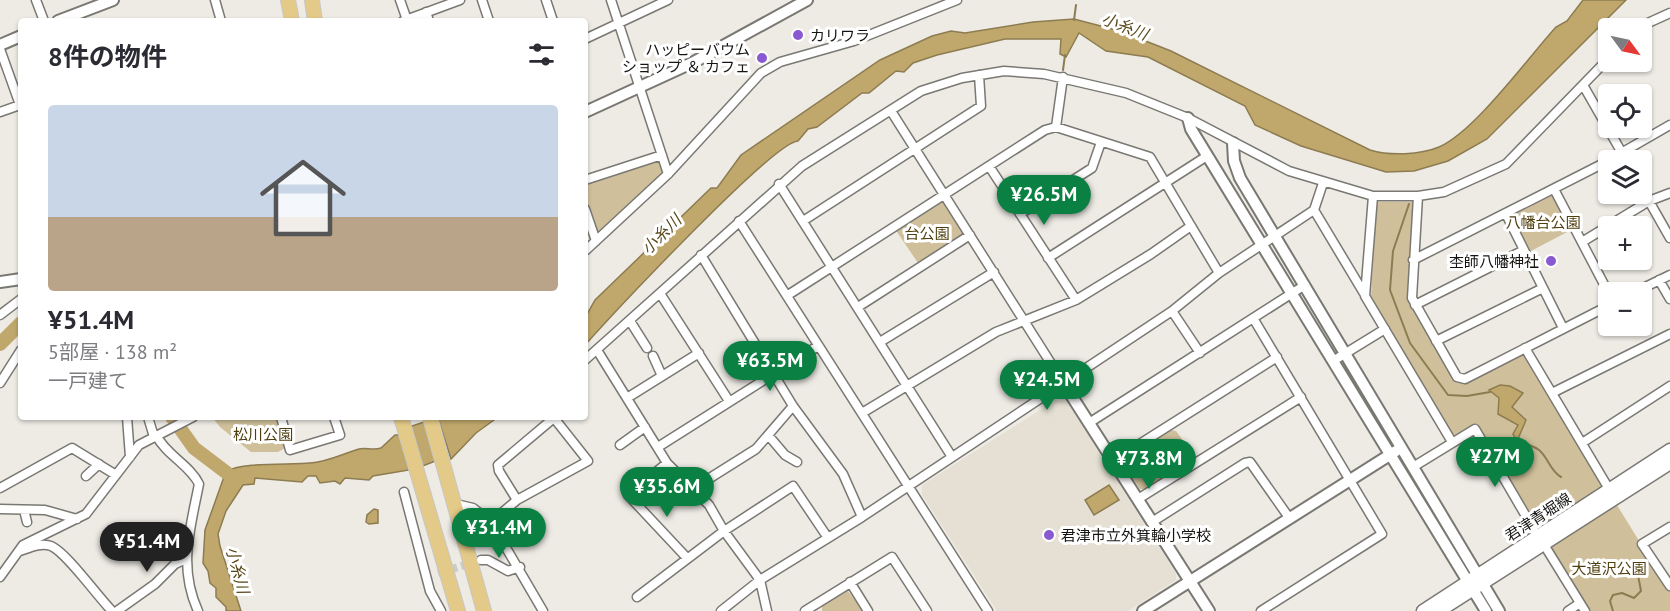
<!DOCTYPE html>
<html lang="ja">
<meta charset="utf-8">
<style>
body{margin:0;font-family:"PT Sans","Noto Sans JP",sans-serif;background:#f7f7f7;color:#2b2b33;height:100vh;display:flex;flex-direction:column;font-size:22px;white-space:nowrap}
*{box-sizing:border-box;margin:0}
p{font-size:20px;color:#7c7c81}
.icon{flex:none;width:33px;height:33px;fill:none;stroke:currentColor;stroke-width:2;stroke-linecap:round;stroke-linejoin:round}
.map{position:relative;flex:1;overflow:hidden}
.drawer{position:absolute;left:18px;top:18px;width:570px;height:402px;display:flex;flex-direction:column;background:#fff;border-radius:6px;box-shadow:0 2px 4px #0004}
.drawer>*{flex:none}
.needle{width:39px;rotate:123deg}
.tools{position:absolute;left:1598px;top:18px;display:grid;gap:12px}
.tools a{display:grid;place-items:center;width:54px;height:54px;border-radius:6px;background:#fff;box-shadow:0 2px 4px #0004;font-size:30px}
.price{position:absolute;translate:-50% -51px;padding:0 14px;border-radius:21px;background:#0b8043;color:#fff;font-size:20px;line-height:39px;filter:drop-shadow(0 2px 3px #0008)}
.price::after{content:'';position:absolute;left:50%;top:36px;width:18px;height:14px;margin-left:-9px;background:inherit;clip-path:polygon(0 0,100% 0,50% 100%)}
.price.current{background:#222;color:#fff}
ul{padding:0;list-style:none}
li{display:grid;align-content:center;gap:12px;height:318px;padding:0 30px}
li+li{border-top:2px solid #e1e1e2}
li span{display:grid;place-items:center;height:186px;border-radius:6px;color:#555}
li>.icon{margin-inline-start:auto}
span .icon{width:108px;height:108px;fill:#fffc;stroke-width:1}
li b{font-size:26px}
h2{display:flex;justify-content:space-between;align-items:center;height:72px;padding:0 30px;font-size:26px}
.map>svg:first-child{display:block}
.built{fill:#e5e0d3}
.green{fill:#cfc09b}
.water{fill:#c0a86c;stroke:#8d7c51;stroke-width:1.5}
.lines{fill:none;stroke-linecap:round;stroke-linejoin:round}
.stream{stroke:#8d7c51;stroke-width:2}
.river{stroke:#c0a86c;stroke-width:14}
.minor-tunnel{stroke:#cdcbc5;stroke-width:8;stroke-dasharray:8 4;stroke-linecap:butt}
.minor-casing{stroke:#7a7873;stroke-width:11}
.tertiary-casing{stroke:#7a7873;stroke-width:14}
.secondary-casing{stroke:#7a7873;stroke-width:15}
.trunk-casing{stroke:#c7c7c6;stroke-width:16}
.minor{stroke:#fff;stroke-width:8}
.tertiary{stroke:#fff;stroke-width:10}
.secondary{stroke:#fff;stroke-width:12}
.trunk{stroke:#e4ca88;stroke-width:14}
.poi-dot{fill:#8959d2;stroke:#fff;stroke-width:2}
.labels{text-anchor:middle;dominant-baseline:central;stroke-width:6;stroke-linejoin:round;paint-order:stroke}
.poi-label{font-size:15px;fill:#151412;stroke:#fff;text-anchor:start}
.park-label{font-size:15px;fill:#503f0f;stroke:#fff}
.street-label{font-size:15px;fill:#151412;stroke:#fff}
.water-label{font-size:16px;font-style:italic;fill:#594819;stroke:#fff}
</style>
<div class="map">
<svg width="1670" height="611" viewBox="0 0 1670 611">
<rect width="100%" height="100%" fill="#eeebe5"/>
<path class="built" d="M1056 400 1067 402 1176 574V580L1128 611H997L922 495V485Z"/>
<path class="green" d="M659 160 663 173 599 233H596L585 200V183Z
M1551 195 1555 196 1571 230 1529 252 1511 217Z
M943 199 963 230 962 235 918 263 895 229Z
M1379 202H1413L1409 298 1457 381 1521 353 1525 356 1670 591V611H1589L1477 426 1475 425 1452 436 1371 296 1376 204Z
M212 417H276L285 448 278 452H251L220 427Z
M1171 430 1176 431 1193 454 1192 459 1147 489H1140L1124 465 1126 459Z
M847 590 864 611H822V604Z"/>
<path class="water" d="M1583 0H1626L1487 139 1448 161 1414 171 1386 172 1301 146 1255 125 1245 106 1148 57 1106 51 1079 33 1066 57 1060 54 1061 39H1005L937 55 913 63 904 72 896 71 869 93H862L817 127 808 129 798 141C773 142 611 316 585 345V318L595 300 711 188H717L741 155 880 60 932 36 951 31 965 33 1033 22 1074 19 1120 31 1171 51 1370 150C1390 156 1420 155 1439 147 1475 131 1527 59 1556 27L1567 21Z
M1500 385 1510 386 1523 393 1512 407 1526 420 1517 441 1513 434 1518 425 1498 414 1499 398 1489 390Z
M441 417H498L476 433 451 459 438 418Z
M427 421 438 460 420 467 409 427Z
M395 435H399L409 470 373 476 369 480 345 478 340 484 335 481 320 483 316 476H308L302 482 255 478 254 484 243 485 226 511 218 534 220 546 241 611H226V607L216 597V588L210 583 208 571 203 563 205 530 225 474 211 462 221 463 228 471C240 462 292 465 310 463 328 462 342 454 359 449 366 447 373 451 381 448Z
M1109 485 1119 500 1094 515 1085 500Z
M374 509 378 510V523L369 524 366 522 367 515Z"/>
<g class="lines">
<path class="stream" d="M1074 20 1076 5
M1063 70 1065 55
M1409 204 1393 251 1390 290 1410 343 1448 395 1467 396 1490 392
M1518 438C1524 446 1532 444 1539 450 1548 457 1550 471 1561 477
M1613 611 1610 601 1613 595 1622 593 1634 598 1641 591 1638 575 1631 565"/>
<path class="river" d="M0 344 21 323
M172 417 194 448 227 473"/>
<path class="minor-tunnel" d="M438 573 475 562"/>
<g class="minor-casing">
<path id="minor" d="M36 0 44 21
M215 0 221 21
M400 0 407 20
M482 0 489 21
M546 0 553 21
M611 0 668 174
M426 12 429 21
M403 21 460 0
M1637 28 1670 13
M585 39 668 0
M0 49 20 105 0 112
M1583 85 1626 160
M891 111 1064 384
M1056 127 1063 77
M1609 160 1670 125
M989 166 1076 300
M585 180 662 155
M1323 183 1314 210 1365 295
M779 184 952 457
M1641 187 1670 238
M1554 189 1608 292
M1373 196 1365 296 1452 442
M1418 196 1412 298 1457 377 1465 379 1608 306
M585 209 596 241
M1020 214 1092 168 1101 142
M1506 214 1563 328
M739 221 988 611
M803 221 981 106 979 75
M1582 242 1649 201 1670 193
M585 251 668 174 761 73 780 62 854 41 957 0
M701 255 793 406 843 474 862 517
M1048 258 1207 156
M1413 260 1608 161
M1659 280 1670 299
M1635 292 1670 275
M661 295 729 401
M788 295 1045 130 1056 127 1150 157 1219 273
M1415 305 1524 250
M858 307 970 235
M1172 311 1200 353
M0 315 21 299
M1253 318 1382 534 1261 611
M630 321 647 348
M1436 341 1543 288
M880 342 994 272
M1525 348 1609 489
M597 350 667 463 709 505 724 531 760 580 767 611
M653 356 662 376
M585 360 802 166 921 91 962 78 1004 71 1044 74 1126 93 1188 118 1289 171 1373 196H1418L1444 192 1506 164 1608 59
M1333 361 1385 329
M0 383 21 350
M1552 393 1670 334
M627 398 699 353
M862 413 996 332 1076 300 1151 254 1191 226
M127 417 130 457
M148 417 154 437
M281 417 290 450 340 435 334 417
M1089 423 1305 285
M156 435C166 455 190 465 199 484 190 530 178 567 198 611
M768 435 785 455 797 462
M1582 443 1670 386
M620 445 645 427
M658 447 818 346
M1113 461 1277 357
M667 463 628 495 687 558
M1413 467 1475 429 1537 535
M86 476 99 464
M0 488 72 448 116 475
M694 488 756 449 793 406
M404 492 430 591 441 611
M1138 499 1301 397
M517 500 499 471 498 465 555 417
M456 504 473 508 491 522 543 611
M0 509 45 510 77 519
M24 510 27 522
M491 522 517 500 588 461 554 418
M1152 522 1245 463 1250 462 1290 519
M1670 527 1642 544 1670 586
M1543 543 1585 611
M20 551C29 548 41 542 51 546 66 552 98 597 112 611
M481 560H488L508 571 520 567
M0 577 23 545 86 514 139 445 193 417
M850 582 868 611
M637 597 724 531 793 486 828 538
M117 611 155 584 175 564 186 559
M721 611 760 580 862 517 1172 311 1219 273 1314 210
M805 611 892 557 927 611
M1568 611 1580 603"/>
</g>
<g class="tertiary-casing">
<path id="tertiary" d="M58 21 113 0
M0 45 21 36
M585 112 694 62 807 0
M1188 118 1191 129 1486 611
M1233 143 1234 161 1240 178 1499 611
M0 282 21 279
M1064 384 1209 611
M1143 611 1396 451"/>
</g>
<g class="secondary-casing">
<path id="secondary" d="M1423 611 1670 450
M1439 611 1670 463"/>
</g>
<g class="trunk-casing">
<path id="trunk" d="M288 0 292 21
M312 0 315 21
M401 417 458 611
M430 417 484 611"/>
</g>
<use href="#minor" class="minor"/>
<use href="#tertiary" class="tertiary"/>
<use href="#secondary" class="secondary"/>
<use href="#trunk" class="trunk"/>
</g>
<g class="poi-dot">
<circle cx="798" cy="35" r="6"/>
<circle cx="762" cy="58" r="6"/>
<circle cx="1551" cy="261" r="6"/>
<circle cx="1049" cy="535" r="6"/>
</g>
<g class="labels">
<g class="poi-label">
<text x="810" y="35">カリワラ</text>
<text x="750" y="49" text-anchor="end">ハッピーバウム<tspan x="750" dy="17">ショップ ＆ カフェ</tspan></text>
<text x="1539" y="261" text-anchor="end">杢師八幡神社</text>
<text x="1061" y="535">君津市立外箕輪小学校</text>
</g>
<g class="park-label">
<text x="1543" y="222">八幡台公園</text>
<text x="927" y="233">台公園</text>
<text x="263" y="434">松川公園</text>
<text x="1609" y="568">大道沢公園</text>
</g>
<g class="street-label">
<text transform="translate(1538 517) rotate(-33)">君津青堀線</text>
</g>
<g class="water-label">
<text transform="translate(1125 26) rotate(21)">小糸川</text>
<text transform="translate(661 234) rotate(-45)">小糸川</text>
<text transform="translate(238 570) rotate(75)">小糸川</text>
</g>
</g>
</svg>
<div class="tools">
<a><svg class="needle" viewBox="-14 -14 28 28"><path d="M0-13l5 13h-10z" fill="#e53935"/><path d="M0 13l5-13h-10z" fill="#7c7c81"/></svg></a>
<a><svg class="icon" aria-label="locate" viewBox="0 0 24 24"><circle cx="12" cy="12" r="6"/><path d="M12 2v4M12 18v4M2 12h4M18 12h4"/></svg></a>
<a><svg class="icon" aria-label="layers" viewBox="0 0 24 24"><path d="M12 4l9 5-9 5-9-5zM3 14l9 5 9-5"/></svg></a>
<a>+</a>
<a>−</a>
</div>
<b class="price" style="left:1044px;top:226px">¥26.5M</b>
<b class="price" style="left:770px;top:392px">¥63.5M</b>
<b class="price" style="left:1047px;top:411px">¥24.5M</b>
<b class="price" style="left:1495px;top:488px">¥27M</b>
<b class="price" style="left:1149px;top:490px">¥73.8M</b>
<b class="price" style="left:667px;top:518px">¥35.6M</b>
<b class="price" style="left:499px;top:559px">¥31.4M</b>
<b class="price current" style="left:147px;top:573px">¥51.4M</b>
<section class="drawer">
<h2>8件の物件<svg class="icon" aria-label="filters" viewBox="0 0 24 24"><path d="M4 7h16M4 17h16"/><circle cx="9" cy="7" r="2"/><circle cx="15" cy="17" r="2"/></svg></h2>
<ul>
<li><span style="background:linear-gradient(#c9d6e8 60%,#b9a48a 0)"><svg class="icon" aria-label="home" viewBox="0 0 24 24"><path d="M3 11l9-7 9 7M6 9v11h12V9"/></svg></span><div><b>¥51.4M</b><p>5部屋 · 138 m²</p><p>一戸建て</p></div></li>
</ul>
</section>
</div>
